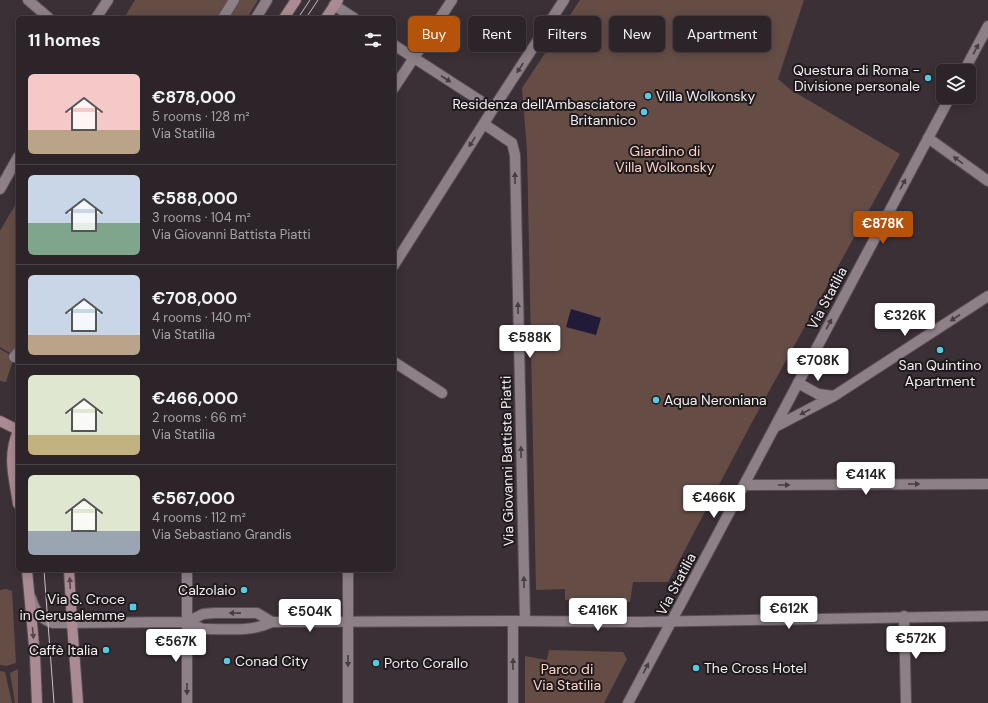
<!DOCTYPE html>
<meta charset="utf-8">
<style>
body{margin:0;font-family:"DM Sans",sans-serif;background:#342c30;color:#f1f3f6;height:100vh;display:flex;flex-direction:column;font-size:15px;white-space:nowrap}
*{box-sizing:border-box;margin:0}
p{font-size:13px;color:#a6a4a8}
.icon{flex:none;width:22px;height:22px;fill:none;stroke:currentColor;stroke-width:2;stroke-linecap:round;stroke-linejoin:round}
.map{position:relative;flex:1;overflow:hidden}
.drawer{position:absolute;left:16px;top:16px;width:380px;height:556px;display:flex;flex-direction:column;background:#2c2428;border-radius:6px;box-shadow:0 2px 10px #0003,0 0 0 1px #484145}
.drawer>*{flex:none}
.top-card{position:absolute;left:408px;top:16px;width:380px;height:36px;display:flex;gap:8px}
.tools{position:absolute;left:936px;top:64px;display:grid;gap:8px}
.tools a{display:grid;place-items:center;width:40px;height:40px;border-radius:6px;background:#2c2428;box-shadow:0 2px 10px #0003,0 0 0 1px #484145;font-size:20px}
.price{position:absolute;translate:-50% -34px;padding:0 9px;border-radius:4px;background:#fff;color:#222;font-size:13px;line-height:26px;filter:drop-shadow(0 1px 2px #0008)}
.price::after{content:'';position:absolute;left:50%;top:24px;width:12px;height:9px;margin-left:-6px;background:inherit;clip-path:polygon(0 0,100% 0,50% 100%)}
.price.active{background:#b45309;color:#fff}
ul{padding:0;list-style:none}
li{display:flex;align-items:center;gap:12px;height:100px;padding:0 12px}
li+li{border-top:1px solid #484145}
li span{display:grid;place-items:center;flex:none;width:112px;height:80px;border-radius:6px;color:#555}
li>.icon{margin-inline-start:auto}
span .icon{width:48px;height:48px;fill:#fffc;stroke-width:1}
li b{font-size:17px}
h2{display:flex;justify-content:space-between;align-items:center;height:48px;padding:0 12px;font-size:17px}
.pill{padding:0 14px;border-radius:6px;background:#2c2428;box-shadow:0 2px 10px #0003,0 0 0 1px #484145;font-size:14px;line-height:36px}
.pill.active{background:#b45309;color:#fff}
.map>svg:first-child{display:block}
.green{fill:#654d46}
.water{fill:#211a39}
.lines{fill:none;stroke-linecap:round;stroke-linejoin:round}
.pedestrian-casing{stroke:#584f54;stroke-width:12}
.minor-casing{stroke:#584f54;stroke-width:12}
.tertiary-casing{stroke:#584f54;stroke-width:12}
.secondary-casing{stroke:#584f54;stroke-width:12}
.pedestrian{stroke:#8d8087;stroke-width:10}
.minor{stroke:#8d8087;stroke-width:10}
.tertiary{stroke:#8d8087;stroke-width:10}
.secondary{stroke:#aa8a93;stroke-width:10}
.tram{stroke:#c8c0c5;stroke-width:1}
.oneway{fill:#453e41}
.oneway2{fill:#56474c}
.poi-dot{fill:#58c9e3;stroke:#1e1a1c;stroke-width:1.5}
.labels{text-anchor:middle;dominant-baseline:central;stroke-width:4;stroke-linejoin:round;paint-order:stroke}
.poi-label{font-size:14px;fill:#f4edf1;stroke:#1e1a1c;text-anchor:end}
.park-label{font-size:14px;fill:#ffd2c7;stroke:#1e1a1c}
.street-label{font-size:14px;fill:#f4edf1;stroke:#1e1a1c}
</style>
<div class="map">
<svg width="988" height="703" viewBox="0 0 988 703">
<rect width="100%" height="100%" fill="#3a3036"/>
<path class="green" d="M135 0H258L247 18H124Z
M580 0H804L778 79 791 90 900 154 751 424 668 582H633L630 602 565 600V589L536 590 527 150 522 88Z
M18 200V358L0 347V231Z
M0 349 14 357 6 382 0 381Z
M6 589 12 591 16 663 6 666 0 665V590Z
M549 650 623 652 627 659 604 703H525V656L547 660Z
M18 669V703H15L10 673Z
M0 671 5 672 12 703H0Z"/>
<path class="water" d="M571 309 601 318 596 335 566 327Z"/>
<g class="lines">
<g class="pedestrian-casing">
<path id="pedestrian" d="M223 18 234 0
M256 18 267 0
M14 357 18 352"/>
</g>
<g class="minor-casing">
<path id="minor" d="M28 0 49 18
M334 5 354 18
M96 18 108 0
M394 45 493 109
M394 88 452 0
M484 124 512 143 515 155 525 621
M928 138 988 181
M0 189 18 157
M394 265 493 109 564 0
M394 362 442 393
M798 383 818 394 834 396
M775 427 834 396 988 296
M745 485 988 484
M348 570V703
M904 616 906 703
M187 703V570
M513 703V621"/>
</g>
<g class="tertiary-casing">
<path id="tertiary" d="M964 71 988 26
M31 598C35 611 40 619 53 623L187 622 203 629H208C230 629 252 632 272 622L513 621 640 622 988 616
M187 622 203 614 214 613H257L272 622
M628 703 950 97"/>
</g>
<g class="secondary-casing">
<path id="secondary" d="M284 18 296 0
M326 18 338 0
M0 421 18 430
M18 431C7 458 14 476 18 504
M27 570 35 656 37 703
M69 570 72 623 78 703"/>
</g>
<use href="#pedestrian" class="pedestrian"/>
<use href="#minor" class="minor"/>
<use href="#tertiary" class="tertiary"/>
<use href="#secondary" class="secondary"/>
<path class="tram" d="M298 18 310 0
M306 18 318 0
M44 570 54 703"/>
</g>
<defs><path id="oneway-solid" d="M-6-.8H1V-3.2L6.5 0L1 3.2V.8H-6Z"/></defs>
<g class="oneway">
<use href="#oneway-solid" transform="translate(976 49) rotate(-62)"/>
<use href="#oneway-solid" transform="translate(520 68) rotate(123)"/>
<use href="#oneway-solid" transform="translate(446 79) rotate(33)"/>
<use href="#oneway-solid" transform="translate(472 142) rotate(122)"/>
<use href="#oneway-solid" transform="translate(958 160) rotate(-144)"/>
<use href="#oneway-solid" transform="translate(515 178) rotate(-91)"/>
<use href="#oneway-solid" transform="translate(903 184) rotate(-62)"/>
<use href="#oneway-solid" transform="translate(518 308) rotate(-91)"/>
<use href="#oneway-solid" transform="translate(955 318) rotate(147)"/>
<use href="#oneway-solid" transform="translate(829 324) rotate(-62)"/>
<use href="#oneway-solid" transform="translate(805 412) rotate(152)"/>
<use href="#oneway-solid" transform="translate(521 452) rotate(-91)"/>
<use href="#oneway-solid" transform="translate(914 484)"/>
<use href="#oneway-solid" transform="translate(784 485)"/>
<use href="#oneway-solid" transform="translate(524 582) rotate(-91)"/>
<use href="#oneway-solid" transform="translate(235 613) rotate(-179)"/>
<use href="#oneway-solid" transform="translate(348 661) rotate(90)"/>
<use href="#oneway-solid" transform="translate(513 664) rotate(-89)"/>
<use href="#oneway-solid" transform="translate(646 668) rotate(-63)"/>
<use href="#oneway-solid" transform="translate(187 689) rotate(90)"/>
</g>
<g class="oneway2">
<use href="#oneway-solid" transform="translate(70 583) rotate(-93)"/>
<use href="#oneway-solid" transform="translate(33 633) rotate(85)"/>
</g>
<g class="poi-dot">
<circle cx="928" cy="78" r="4"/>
<circle cx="648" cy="96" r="4"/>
<circle cx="644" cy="112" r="4"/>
<circle cx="940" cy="350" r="4"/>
<circle cx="656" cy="400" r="4"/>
<circle cx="244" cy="590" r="4"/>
<rect x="129" y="603" width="8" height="8" rx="2"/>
<circle cx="106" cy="650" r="4"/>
<circle cx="227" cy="661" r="4"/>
<circle cx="376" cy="663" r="4"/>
<circle cx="696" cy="668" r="4"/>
</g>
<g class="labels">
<g class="poi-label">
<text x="920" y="70">Questura di Roma -<tspan x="920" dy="16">Divisione personale</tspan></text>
<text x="656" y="96" text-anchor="start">Villa Wolkonsky</text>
<text x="636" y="104">Residenza dell'Ambasciatore<tspan x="636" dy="16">Britannico</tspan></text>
<text x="940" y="365" text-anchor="middle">San Quintino<tspan x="940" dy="16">Apartment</tspan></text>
<text x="664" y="400" text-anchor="start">Aqua Neroniana</text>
<text x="236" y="590">Calzolaio</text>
<text x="125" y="599">Via S. Croce<tspan x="125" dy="16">in Gerusalemme</tspan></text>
<text x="98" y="650">Caffè Italia</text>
<text x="235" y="661" text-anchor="start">Conad City</text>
<text x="384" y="663" text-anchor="start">Porto Corallo</text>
<text x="704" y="668" text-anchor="start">The Cross Hotel</text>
</g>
<g class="park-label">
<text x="665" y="151">Giardino di<tspan x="665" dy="16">Villa Wolkonsky</tspan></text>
<text x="567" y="669">Parco di<tspan x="567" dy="16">Via Statilia</tspan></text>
</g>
<g class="street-label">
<text transform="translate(827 298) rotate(-62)">Via Statilia</text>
<text transform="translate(507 461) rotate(-91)">Via Giovanni Battista Piatti</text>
<text transform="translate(676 584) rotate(-62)">Via Statilia</text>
</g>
</g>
</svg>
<div class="tools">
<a><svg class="icon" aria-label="layers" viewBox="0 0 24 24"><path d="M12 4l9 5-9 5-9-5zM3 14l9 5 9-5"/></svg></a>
</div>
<b class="price active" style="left:883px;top:245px">€878K</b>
<b class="price" style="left:905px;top:337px">€326K</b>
<b class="price" style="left:530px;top:359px">€588K</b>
<b class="price" style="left:818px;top:382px">€708K</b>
<b class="price" style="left:866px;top:496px">€414K</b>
<b class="price" style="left:714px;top:519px">€466K</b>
<b class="price" style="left:789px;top:630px">€612K</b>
<b class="price" style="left:598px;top:632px">€416K</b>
<b class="price" style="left:310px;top:633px">€504K</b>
<b class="price" style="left:916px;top:660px">€572K</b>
<b class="price" style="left:176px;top:663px">€567K</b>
<div class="top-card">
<a class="pill active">Buy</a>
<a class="pill">Rent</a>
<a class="pill">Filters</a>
<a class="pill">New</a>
<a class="pill">Apartment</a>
</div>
<section class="drawer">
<h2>11 homes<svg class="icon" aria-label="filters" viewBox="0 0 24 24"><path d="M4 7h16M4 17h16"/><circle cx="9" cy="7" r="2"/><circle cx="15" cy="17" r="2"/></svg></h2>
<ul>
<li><span style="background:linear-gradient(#f6c9c9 70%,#b9a48a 0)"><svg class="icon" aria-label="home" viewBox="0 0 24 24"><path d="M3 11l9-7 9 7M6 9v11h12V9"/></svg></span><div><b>€878,000</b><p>5 rooms · 128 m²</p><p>Via Statilia</p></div></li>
<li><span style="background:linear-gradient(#c9d6e8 60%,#7fa58c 0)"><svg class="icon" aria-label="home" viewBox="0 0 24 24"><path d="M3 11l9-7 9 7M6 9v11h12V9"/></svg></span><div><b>€588,000</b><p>3 rooms · 104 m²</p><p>Via Giovanni Battista Piatti</p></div></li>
<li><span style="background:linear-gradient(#c9d6e8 75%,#b9a48a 0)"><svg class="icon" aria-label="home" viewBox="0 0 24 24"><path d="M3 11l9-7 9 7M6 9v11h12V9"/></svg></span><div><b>€708,000</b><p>4 rooms · 140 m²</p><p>Via Statilia</p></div></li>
<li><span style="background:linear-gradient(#dfe7d0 75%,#c2b280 0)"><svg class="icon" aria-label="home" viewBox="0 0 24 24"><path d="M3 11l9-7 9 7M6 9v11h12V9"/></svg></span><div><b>€466,000</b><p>2 rooms · 66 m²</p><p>Via Statilia</p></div></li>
<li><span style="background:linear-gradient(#dfe7d0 70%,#9aa5b1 0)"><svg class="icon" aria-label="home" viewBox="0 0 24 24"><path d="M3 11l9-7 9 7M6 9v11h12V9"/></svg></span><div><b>€567,000</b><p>4 rooms · 112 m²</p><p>Via Sebastiano Grandis</p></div></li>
</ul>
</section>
</div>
